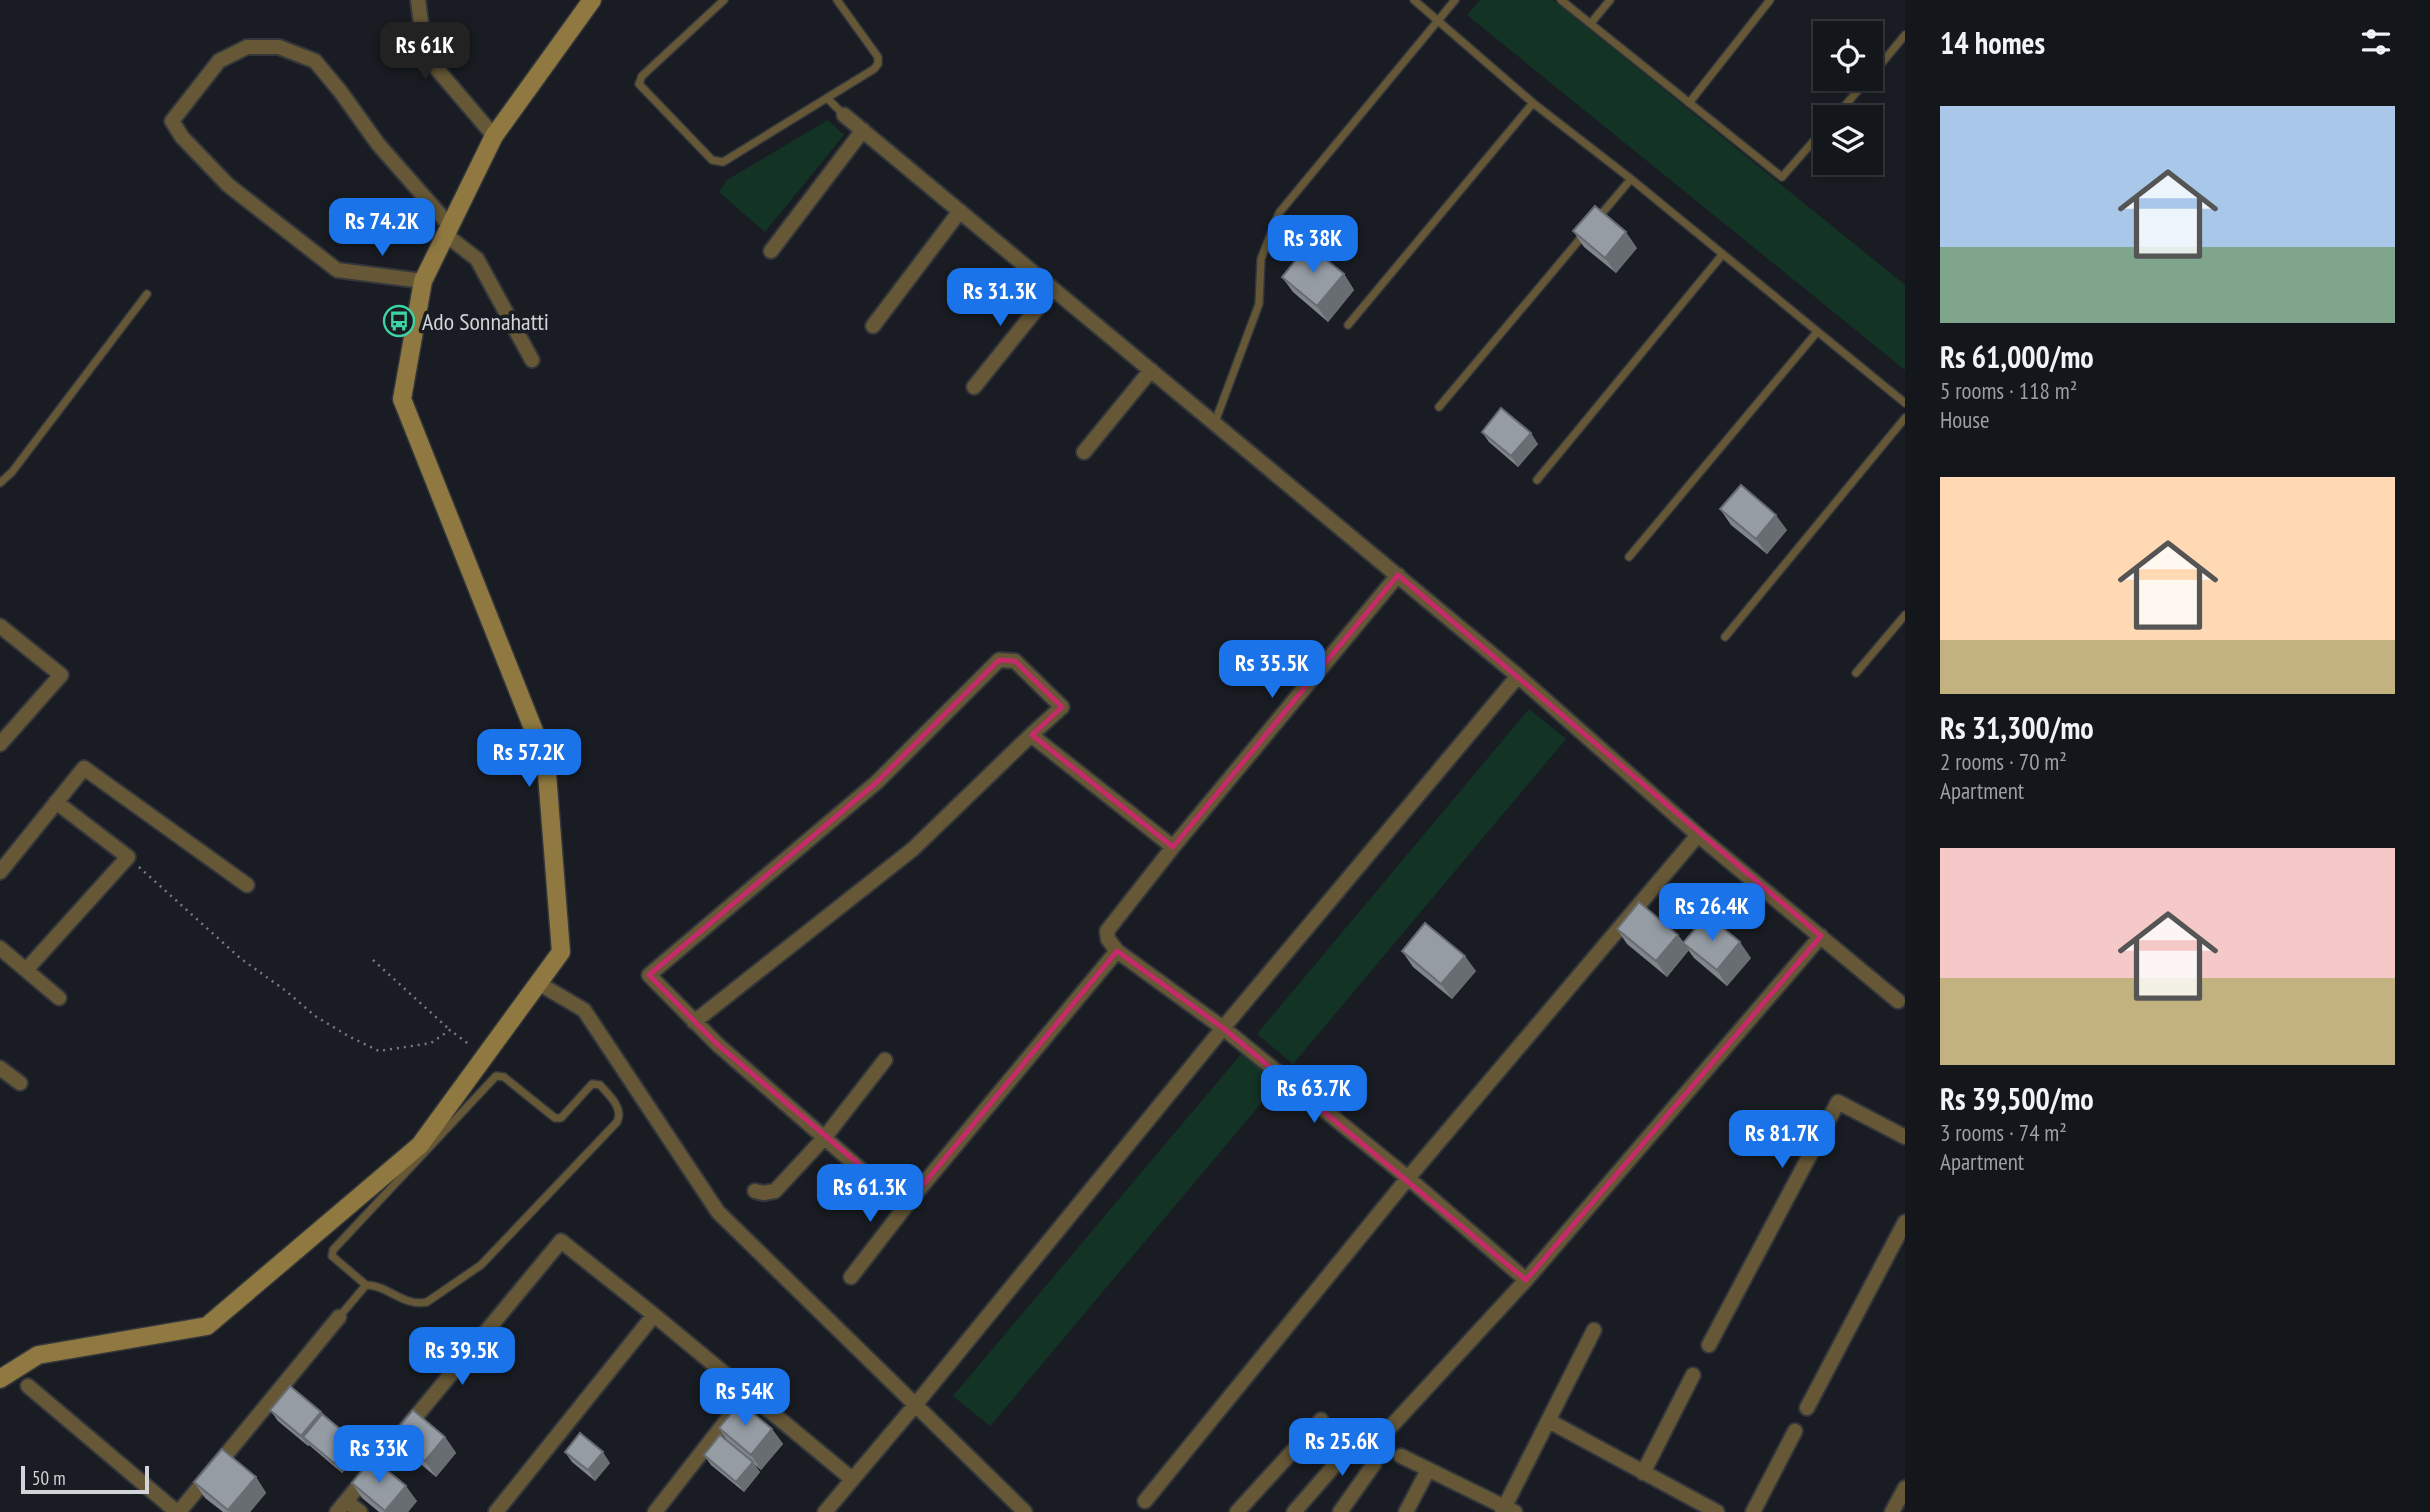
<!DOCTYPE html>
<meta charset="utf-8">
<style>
body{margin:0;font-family:"PT Sans Narrow",sans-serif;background:#1c1f23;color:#f1f3f6;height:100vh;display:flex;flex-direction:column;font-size:26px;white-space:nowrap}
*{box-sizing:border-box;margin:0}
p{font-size:23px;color:#9d9fa2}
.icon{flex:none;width:38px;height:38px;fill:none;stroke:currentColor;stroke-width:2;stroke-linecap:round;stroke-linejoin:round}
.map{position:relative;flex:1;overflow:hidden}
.sheet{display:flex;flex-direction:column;background:#13161a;width:525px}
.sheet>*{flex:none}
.controls{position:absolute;left:1813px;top:21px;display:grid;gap:14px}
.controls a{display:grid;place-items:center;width:70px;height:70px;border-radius:0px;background:#13161a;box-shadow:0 4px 10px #0003,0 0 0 2px #323539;font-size:35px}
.scale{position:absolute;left:21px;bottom:18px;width:128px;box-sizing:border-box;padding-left:7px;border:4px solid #d1d4d8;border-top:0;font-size:19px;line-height:24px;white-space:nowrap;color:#d1d4d8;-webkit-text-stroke:5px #191d23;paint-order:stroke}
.price{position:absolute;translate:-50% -60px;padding:0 16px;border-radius:14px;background:#1a73e8;color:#fff;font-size:23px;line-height:46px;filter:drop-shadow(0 2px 4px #0008)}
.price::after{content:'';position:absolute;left:50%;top:42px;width:21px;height:16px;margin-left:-10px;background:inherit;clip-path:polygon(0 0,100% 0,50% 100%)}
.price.current{background:#222;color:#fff}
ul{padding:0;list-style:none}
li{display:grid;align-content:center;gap:14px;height:371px;padding:0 35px}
li span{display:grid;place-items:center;height:217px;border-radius:0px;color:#555}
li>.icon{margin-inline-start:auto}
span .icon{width:126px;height:126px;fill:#fffc;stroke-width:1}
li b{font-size:30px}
h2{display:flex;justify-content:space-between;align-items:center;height:84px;padding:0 35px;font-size:30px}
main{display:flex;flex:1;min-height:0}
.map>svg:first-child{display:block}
.green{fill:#133325}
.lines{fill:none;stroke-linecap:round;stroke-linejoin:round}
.lane-casing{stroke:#33373c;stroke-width:10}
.street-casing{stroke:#33373c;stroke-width:18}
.secondary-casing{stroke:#33373c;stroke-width:21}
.path{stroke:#787b80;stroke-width:2.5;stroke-dasharray:2 5;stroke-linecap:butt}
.lane{stroke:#665836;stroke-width:7}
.street{stroke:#665836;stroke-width:14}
.secondary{stroke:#907940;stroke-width:18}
.wall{fill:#80868c}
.shaded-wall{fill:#686d72}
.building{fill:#959ca3;stroke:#686d72;stroke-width:2}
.marked{fill:none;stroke:#c42b68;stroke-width:5;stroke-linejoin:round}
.labels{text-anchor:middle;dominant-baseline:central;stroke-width:7;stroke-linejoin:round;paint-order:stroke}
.poi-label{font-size:24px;fill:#d1d4d8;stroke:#191d23;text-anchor:start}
</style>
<main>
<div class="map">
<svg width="1905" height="1512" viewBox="0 0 1905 1512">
<rect width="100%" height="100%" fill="#191d23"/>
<path class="green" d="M1480 0H1553L1905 285V370L1467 15Z
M828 120 844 135 765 232 719 192 727 180Z
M1529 709 1566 739 1293 1064 1257 1034Z
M1242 1053 1278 1083 990 1426 953 1396Z"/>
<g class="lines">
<g class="lane-casing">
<path id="lane" d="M724 0 642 76 639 84 712 160 723 162 874 69 878 64V57L837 0
M1414 0 1533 103 1631 179 1905 403
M1561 0 1782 177 1825 128
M1591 23 1610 0
M1871 76 1905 35
M827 98 844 115
M1689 103 1770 0
M1835 117 1868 79
M1598 218 1631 179
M1348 325 1533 103
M1439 407 1585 233
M1215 422 1259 304 1261 259 1279 213 1455 0
M1537 480 1722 255
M0 483 12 472 147 294
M1629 557 1817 332
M1725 637 1905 418
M1856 673 1905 615
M339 1317 366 1285C388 1285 403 1307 427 1302L481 1265 617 1122C624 1108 609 1095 600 1085L592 1084 561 1118H555L504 1077 496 1076 333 1250 332 1256 366 1285"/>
</g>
<g class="street-casing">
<path id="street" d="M418 0 425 55 494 136
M844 115 1518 676 1698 835 1898 1001
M446 235 477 259 532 360
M771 251 863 130
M423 281 337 270 228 185 182 137 172 121 219 61 247 47H279L315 61 340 91 378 144 450 226
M873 326 960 211
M974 387 1052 290
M1084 452 1151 370
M1398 575 1173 847 1107 931 1108 939 1117 951 1223 1028 1408 1178 1526 1280
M0 626 61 675 0 744
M0 872 84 768 247 885
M0 948 59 998
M1117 951 917 1192 900 1199 890 1195 717 1044 649 975 877 782 999 660 1015 661 1062 707 1031 735 1173 847
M26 970 128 857 56 802
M538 983 584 1010 718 1212 1025 1512
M694 1022 913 849 1031 735
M0 1068 20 1083
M755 1191 763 1193 775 1191 825 1137 885 1060
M851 1277 916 1193
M1709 1345 1838 1102 1905 1137
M28 1386 177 1512
M1807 1408 1905 1222
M1549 1421 1717 1512
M1374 1445 1526 1280 1821 936
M1401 1456 1515 1512
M1643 1473 1693 1375
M346 1501 360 1512
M1145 1501 1408 1178 1698 835
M179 1512 339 1317
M337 1512 561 1241 654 1315 852 1479
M496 1512 654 1315
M655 1512 748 1393
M825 1512 916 1404 1223 1028 1518 676
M1237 1512 1321 1420
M1294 1512 1341 1458
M1340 1512 1374 1464
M1406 1512 1428 1470
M1502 1512 1594 1330
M1753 1512 1795 1431
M1892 1512 1905 1488"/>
</g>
<g class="secondary-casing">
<path id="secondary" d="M0 1379 38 1355 207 1326 420 1145 561 952 546 761 402 399 423 281 494 136 592 0"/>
</g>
<path class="path" d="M139 867 240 958 286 991 315 1016 350 1037 379 1051 431 1043 450 1030 471 1046
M373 960 450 1030"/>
<use href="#lane" class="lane"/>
<use href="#street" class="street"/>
<use href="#secondary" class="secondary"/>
</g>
<path class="wall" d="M1573 231 1637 248 1616 273 1584 247Z
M1344 274 1354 290 1328 322 1293 292 1282 277Z
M1482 432 1538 444 1518 467 1489 442Z
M1720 509 1787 530 1767 554 1731 525Z
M1617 929 1678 935 1689 950 1667 977 1627 944Z
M1683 943 1751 958 1727 986 1694 958Z
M1402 951 1476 971 1452 999 1413 967Z
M270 1410 321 1412 353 1440 361 1451 342 1473 309 1445 308 1446 278 1421Z
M719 1428 772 1429 783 1444 761 1470 754 1464 760 1472 744 1492 711 1465 704 1455 728 1442Z
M393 1434 445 1437 456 1453 436 1477 404 1450Z
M565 1452 610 1463 595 1481 572 1462Z
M256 1477 266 1493 250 1512H223L205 1498 194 1482Z
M352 1483 417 1501 408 1512H379L362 1498Z"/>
<path class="shaded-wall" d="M1626 232 1637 248 1616 273 1605 258Z
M1344 274 1354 290 1328 322 1317 306Z
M1531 433 1538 444 1518 467 1511 456Z
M1776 515 1787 530 1767 554 1756 539Z
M1678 935 1689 950 1667 977 1656 961Z
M1740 942 1751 958 1727 986 1717 970Z
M1465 956 1476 971 1452 999 1441 984Z
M321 1412 328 1422 303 1437 309 1445 308 1446 301 1436Z
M772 1429 783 1444 761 1470 751 1455Z
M445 1437 456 1453 436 1477 425 1461Z
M353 1440 361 1451 342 1473 334 1463Z
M603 1452 610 1463 595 1481 588 1470Z
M753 1462 760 1472 744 1492 736 1482Z
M256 1477 266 1493 250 1512H230L228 1510Z
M406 1486 417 1501 408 1512H386L385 1511Z"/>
<path class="building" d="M1595 206 1626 232 1605 258 1573 231Z
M1308 245 1344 274 1317 306 1282 277Z
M1501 408 1531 433 1511 456 1482 432Z
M1741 485 1776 515 1756 539 1720 509Z
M1639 902 1678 935 1656 961 1617 929Z
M1707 915 1740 942 1717 970 1683 943Z
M1425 923 1465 956 1441 984 1402 951Z
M290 1386 321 1412 301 1436 270 1410Z
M740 1402 772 1429 751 1455 719 1428Z
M413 1410 445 1437 425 1461 393 1434Z
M322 1414 353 1440 334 1463 303 1437Z
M580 1433 603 1452 588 1470 565 1452Z
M720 1435 753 1462 736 1482 704 1455Z
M222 1449 256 1477 228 1510 194 1482Z
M372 1458 406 1486 385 1511 352 1483Z"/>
<path class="marked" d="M1398 575 1821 936 1526 1280 1223 1028 1117 951 917 1192 900 1199 717 1044 649 975 877 782 999 660 1015 661 1062 707 1032 735 1173 847Z"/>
<defs>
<g id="bus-ring" transform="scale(1.575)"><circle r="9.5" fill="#191d23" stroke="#3cd4a4" stroke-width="1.5"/><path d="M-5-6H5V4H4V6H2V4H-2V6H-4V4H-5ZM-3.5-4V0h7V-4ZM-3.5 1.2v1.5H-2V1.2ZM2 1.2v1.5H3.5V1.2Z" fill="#3cd4a4"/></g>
</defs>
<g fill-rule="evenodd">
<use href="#bus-ring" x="399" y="321"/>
</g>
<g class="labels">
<g class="poi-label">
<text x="422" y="321">Ado Sonnahatti</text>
</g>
</g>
</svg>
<div class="controls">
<a><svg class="icon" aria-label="locate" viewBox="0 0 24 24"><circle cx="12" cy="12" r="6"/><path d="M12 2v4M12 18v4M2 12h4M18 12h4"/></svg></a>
<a><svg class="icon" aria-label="layers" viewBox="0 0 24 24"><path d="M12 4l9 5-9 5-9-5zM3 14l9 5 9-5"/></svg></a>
</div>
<div class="scale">50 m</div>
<b class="price current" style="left:425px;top:82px">Rs 61K</b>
<b class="price" style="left:382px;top:258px">Rs 74.2K</b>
<b class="price" style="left:1313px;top:275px">Rs 38K</b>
<b class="price" style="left:1000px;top:328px">Rs 31.3K</b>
<b class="price" style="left:1272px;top:700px">Rs 35.5K</b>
<b class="price" style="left:529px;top:789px">Rs 57.2K</b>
<b class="price" style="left:1712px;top:943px">Rs 26.4K</b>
<b class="price" style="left:1314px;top:1125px">Rs 63.7K</b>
<b class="price" style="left:1782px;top:1170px">Rs 81.7K</b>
<b class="price" style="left:870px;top:1224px">Rs 61.3K</b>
<b class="price" style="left:462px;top:1387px">Rs 39.5K</b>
<b class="price" style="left:745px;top:1428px">Rs 54K</b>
<b class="price" style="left:1342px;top:1478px">Rs 25.6K</b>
<b class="price" style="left:379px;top:1485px">Rs 33K</b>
</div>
<section class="sheet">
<h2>14 homes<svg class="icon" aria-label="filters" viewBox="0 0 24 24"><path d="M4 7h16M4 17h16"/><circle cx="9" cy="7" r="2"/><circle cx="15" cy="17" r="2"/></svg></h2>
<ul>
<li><span style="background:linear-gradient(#a9c7e8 65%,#7fa58c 0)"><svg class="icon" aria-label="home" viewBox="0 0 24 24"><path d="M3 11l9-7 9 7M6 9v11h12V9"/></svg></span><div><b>Rs 61,000/mo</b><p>5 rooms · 118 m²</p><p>House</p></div></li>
<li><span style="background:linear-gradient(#ffd9b3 75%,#c2b280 0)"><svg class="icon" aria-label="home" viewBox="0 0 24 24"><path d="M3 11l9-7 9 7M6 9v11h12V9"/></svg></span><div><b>Rs 31,300/mo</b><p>2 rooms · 70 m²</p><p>Apartment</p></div></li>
<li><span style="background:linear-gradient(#f6c9c9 60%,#c2b280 0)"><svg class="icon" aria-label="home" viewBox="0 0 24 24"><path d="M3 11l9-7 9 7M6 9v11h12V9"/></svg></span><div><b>Rs 39,500/mo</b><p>3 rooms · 74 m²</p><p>Apartment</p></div></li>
</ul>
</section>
</main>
